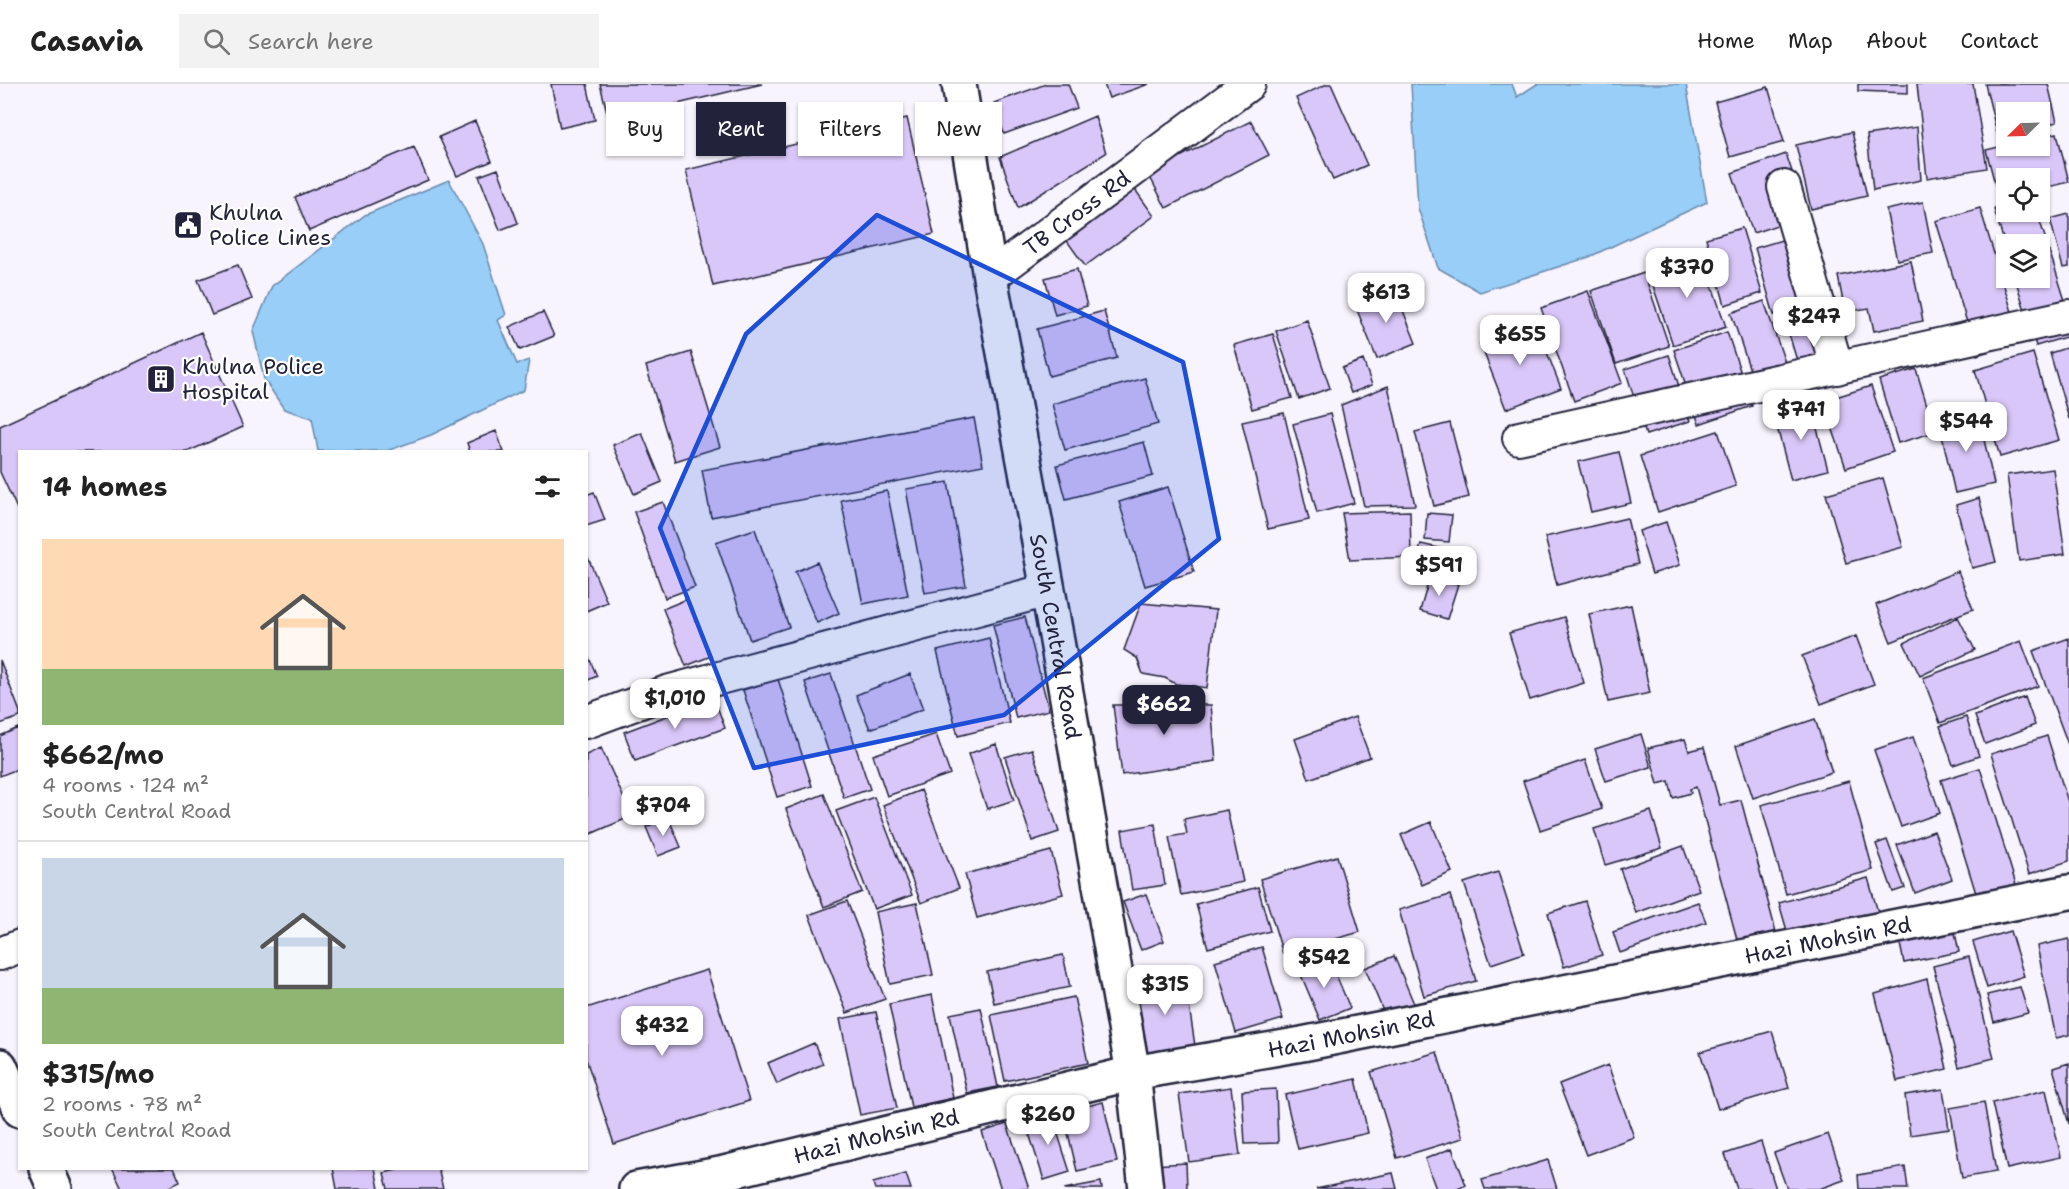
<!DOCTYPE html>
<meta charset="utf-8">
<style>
body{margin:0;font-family:"Shantell Sans",sans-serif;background:#f2f2f2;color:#222;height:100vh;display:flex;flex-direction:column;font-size:22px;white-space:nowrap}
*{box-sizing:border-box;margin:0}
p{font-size:20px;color:#767676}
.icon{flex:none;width:33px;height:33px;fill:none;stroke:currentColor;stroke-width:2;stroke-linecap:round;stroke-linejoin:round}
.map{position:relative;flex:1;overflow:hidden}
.side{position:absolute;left:18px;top:366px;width:570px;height:720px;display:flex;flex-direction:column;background:#fff;border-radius:0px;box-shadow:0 2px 4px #0004}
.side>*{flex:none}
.top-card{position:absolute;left:606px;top:18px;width:570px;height:54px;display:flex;gap:12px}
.needle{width:39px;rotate:247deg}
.fabs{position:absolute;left:1996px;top:18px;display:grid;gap:12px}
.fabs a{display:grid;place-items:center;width:54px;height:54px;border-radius:0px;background:#fff;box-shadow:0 2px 4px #0004;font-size:30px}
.price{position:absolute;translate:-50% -51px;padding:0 14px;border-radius:12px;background:#fff;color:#222;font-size:20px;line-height:39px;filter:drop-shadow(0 2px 3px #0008)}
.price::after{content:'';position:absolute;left:50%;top:36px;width:18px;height:14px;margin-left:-9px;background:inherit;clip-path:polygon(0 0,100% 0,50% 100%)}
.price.on{background:#22223b;color:#fff}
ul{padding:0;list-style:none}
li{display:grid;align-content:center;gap:12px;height:318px;padding:0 24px}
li+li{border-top:2px solid #e0e0e0}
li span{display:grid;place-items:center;height:186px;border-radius:0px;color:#555}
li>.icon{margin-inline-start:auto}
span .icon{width:108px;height:108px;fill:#fffc;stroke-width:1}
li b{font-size:26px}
h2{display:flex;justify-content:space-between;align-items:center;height:72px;padding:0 24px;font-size:26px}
.pill{padding:0 21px;border-radius:0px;background:#fff;box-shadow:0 2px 4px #0004;font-size:21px;line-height:54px}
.pill.on{background:#22223b;color:#fff}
header{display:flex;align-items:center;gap:36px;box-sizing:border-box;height:84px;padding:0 30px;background:#fff;border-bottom:2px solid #e0e0e0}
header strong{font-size:28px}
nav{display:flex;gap:33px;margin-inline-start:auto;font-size:21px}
.search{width:420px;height:54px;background:#f2f2f2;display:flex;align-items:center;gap:15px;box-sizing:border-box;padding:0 21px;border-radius:0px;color:#767676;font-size:22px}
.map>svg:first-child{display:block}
.water{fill:#98cef7;stroke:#6989ac;stroke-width:1.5}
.building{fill:#dac7f9;stroke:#22223b;stroke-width:1.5}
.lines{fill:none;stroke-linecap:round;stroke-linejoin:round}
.street-casing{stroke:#22223b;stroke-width:36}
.secondary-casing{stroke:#22223b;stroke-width:38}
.street{stroke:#fff;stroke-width:32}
.secondary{stroke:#fff;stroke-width:33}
.marked{fill:#1d4ed8;fill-opacity:0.2;stroke:#1d4ed8;stroke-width:4.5;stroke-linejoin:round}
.labels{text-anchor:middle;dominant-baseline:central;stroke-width:4.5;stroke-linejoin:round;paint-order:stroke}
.poi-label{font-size:22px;fill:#22223b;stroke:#fff;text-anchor:start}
.street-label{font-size:22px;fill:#22223b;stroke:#fff}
</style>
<header>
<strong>Casavia</strong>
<div class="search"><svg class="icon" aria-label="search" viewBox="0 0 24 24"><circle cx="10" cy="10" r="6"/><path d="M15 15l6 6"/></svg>Search here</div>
<nav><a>Home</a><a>Map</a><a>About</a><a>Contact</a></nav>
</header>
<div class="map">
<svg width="2069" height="1105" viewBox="0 0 2069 1105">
<rect width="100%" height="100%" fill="#f8f4fe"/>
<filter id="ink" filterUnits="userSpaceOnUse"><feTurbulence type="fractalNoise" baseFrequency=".0167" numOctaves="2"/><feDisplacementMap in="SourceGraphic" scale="12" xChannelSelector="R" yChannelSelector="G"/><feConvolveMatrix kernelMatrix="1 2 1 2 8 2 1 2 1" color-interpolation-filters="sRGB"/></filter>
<g filter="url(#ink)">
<path class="water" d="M1411 0H1512L1517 13 1537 0H1686L1707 118 1589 173 1480 208 1438 184 1418 124Z
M449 96 483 160 506 231 498 236 517 280 529 276 524 306 431 351 387 367H318L312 334 284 325 264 295 253 247 272 202 365 131Z"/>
<path class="building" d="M551 0H587L595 36 560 44Z
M600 0H762L609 36Z
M1046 0H1068L1077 24 1004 50 994 19Z
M1104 0H1149L1109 14Z
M1327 0H1331L1367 81 1333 96 1296 14Z
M1858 0H1908V9L1858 7Z
M1917 0H1973L1987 84 1927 94Z
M1985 0H2048L2057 38 2040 42V28H2007V51L1998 53Z
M1768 3 1784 58 1730 73 1715 18Z
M1095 32 1106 69 1018 124 1000 73Z
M907 34 934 150 713 202 686 86Z
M475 37 492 77 457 92 439 53Z
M1251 37 1269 71 1166 124 1148 89Z
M1917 43 1921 96 1873 106 1867 51Z
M1852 48 1867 112 1811 125 1796 61Z
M2057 49 2069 98 2040 105V94H2007V113L1999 115 1986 66 2007 61 2040 62V53Z
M414 63 428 96 309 147 295 113Z
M1786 70 1807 131 1753 149 1732 89Z
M498 85 518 139 500 146 479 92Z
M1124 90 1154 132 1085 182 1055 140Z
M1923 118 1933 169 1897 176 1886 126Z
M2007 121V128H2037L2069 229V252L2036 262 2015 194H2040V160H2007V168L1994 125Z
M1980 124 2021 257 1977 271 1936 137Z
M2069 130V183L2063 184 2050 135Z
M1742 144 1762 209 1725 221 1706 154Z
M1792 153 1811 219 1774 231 1755 164Z
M1701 169 1726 243 1673 261 1648 187Z
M1911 177 1923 237 1874 247 1869 224 1845 228 1838 192Z
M238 181 252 215 212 231 198 196Z
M1077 185 1087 222 1055 231 1045 194Z
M1644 189 1669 262 1616 280 1591 207Z
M1394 204 1416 259 1377 275 1355 221Z
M1588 207 1622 299 1574 317 1541 224Z
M1764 217 1792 299 1758 310 1731 229Z
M1822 226 1842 292 1805 303 1785 237Z
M1104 227 1117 274 1049 292 1037 245Z
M543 228 554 252 520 266 509 243Z
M1307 236 1330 304 1299 315 1276 247Z
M1535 238 1561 304 1506 325 1480 259Z
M201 248 243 343 187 368H20V431L0 388V342Z
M1727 248 1752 322 1699 340 1674 266Z
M1273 250 1292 314 1252 325 1234 261Z
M2069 263V335L2050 269Z
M691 268 720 363 675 377 646 282Z
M2033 269 2059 356 2000 373 1975 286Z
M1669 271 1690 337 1646 351 1625 285Z
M1363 276 1372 301 1351 309 1342 284Z
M1916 285 1935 348 1898 359 1879 296Z
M1145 294 1158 340 1065 366 1052 320Z
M1388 302 1415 421 1364 422 1341 321Z
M1871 302 1893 368 1846 384 1823 317Z
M1810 318 1828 386 1791 396 1773 328Z
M1284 329 1309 436 1268 445 1242 338Z
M1978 329 1994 400 1955 409 1939 338Z
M1330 330 1354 419 1317 429 1293 340Z
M974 334 983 381 711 433 702 386Z
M1450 339 1469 413 1434 422 1415 348Z
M496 347 504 368H470L467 359Z
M1718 347 1736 402 1658 428 1640 372Z
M642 349 662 398 634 410 613 361Z
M1144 358 1153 392 1066 415 1057 381Z
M1619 368 1631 419 1591 428 1578 378Z
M2053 385 2065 470 2019 477 2007 391Z
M1883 394 1903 463 1846 479 1826 410Z
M948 398 966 502 925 509 906 405Z
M1168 403 1194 488 1145 502 1119 418Z
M887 407 908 511 863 520 841 416Z
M594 408 605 436 586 442V411Z
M1979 414 1996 478 1972 484 1956 421Z
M663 418 695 503 665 514 634 428Z
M1410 427 1411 473 1350 476 1342 429Z
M1427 429 1452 431 1449 458 1425 456Z
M1627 434 1638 480 1557 501 1545 453Z
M1666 438 1680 481 1652 490 1639 447Z
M755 445 789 543 750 556 716 458Z
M1421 460 1460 469 1456 493 1415 483Z
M586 469 607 518 586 527Z
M817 478 839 529 817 539 795 488Z
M1958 487 1973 525 1891 558 1876 521Z
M1430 492 1458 500 1447 535 1420 527Z
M687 515 711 572 686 582 663 525Z
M1141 519 1216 526 1207 604 1176 600 1165 594 1143 590 1137 574 1124 566Z
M1631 521 1650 609 1608 618 1589 530Z
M1025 533 1049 626 1016 634 993 541Z
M1564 533 1584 599 1530 616 1509 549Z
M1958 533 1975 566 1920 592 1904 559Z
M1856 552 1874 600 1821 620 1802 572Z
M989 554 1010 639 958 652 937 567Z
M2069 554V663L2033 567Z
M2021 557 2038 602 1940 639 1923 594Z
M586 567 597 592 586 597Z
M0 576 20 628V633L0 640Z
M831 590 870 705 844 714 805 598Z
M910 590 923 625 870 645 856 611Z
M778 595 812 702 777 713 743 606Z
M2025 613 2035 641 1985 660 1975 632Z
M714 614 725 644 635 677 624 648Z
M1113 621H1211L1216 677 1122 691Z
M1355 633 1370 673 1309 695 1295 655Z
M1966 633 1979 672 1953 681 1940 642Z
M1815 635 1832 688 1753 714 1736 662Z
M18 644 20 649V684L0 692V652Z
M936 650 950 690 887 712 873 671Z
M1641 650 1651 683 1606 697 1595 665Z
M2047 652 2069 721V777L2029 790 1991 670Z
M1913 653 1940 729 1901 743 1874 666Z
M1685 655 1689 667 1704 663 1720 721 1741 716 1776 848 1738 859 1696 703 1690 705 1691 709 1673 714 1669 697 1658 700 1648 664Z
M996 660 1014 716 987 725 968 670Z
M601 664 632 732 586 752V671Z
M1032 665 1059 748 1032 757 1005 673Z
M1585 676 1602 725 1540 746 1523 697Z
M1980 684 2018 807 1979 819 1941 696Z
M1849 697 1873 786 1786 810 1761 721Z
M921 706 959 804 921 819 883 721Z
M824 710 862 808 824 823 786 725Z
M874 713 912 811 874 825 836 727Z
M1227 726 1243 798 1181 811 1169 753 1187 750 1184 735Z
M1651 727 1662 764 1605 781 1594 745Z
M668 733 681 763 658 772 646 743Z
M1431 738 1452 788 1422 801 1401 751Z
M1155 740 1165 801 1132 806 1122 746Z
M1934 747 1952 795 1915 809 1897 761Z
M1887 756 1905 804 1893 808 1876 760Z
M1683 762 1699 806 1636 829 1620 785Z
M1051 767 1063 810 977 834 965 790Z
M1337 772 1360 848 1283 870 1260 795Z
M1498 788 1524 869 1491 880 1464 799Z
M1868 794 1885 852 1796 878 1779 819Z
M1258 803 1270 847 1208 864 1196 820Z
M1146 810 1164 857 1141 866 1123 818Z
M1450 811 1476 897 1424 912 1399 826Z
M847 817 885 915 847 929 809 831Z
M1585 817 1602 871 1564 883 1548 829Z
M1698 818 1706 838 1620 869 1613 848Z
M917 819 933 891 890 900 875 828Z
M1954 844 1959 868 1904 879 1899 855Z
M2010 847 2024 892 1987 904 1973 858Z
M2069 855V951L2056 954 2037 862Z
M1262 863 1283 935 1236 949 1215 877Z
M1063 871 1070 903 994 919 987 888Z
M1394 872 1415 922 1386 934 1365 884Z
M1969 873 1994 974 1959 983 1933 882Z
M1329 874 1350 924 1320 936 1299 886Z
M707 886 749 1017 614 1060 586 975V924Z
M1185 894 1195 962 1145 970 1135 901Z
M1927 895 1947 985 1897 997 1875 910Z
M2020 903 2028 929 1994 938 1987 911Z
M932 911 953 1014 911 1023 889 920Z
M1074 913 1088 979 1005 997 991 931Z
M981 924 998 1003 967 1009 950 930Z
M876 928 897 1024 860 1031 840 935Z
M1772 947 1789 1004 1718 1025 1700 968Z
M814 959 823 980 777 1000 768 979Z
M1437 968 1463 1054 1397 1074 1371 988Z
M2069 979V1040L2053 984Z
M1608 981 1634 1053 1586 1071 1559 1000Z
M1356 995 1368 1049 1298 1065 1285 1011Z
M1231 1003 1240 1071 1189 1078 1179 1010Z
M1276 1005 1278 1059 1245 1060 1242 1007Z
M1943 1005 1949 1045 1910 1051 1905 1011Z
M2046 1006 2061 1073 2007 1085 1992 1019Z
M1103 1018 1117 1078 1077 1087 1063 1028Z
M1984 1018 1996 1088 1962 1094 1950 1024Z
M1051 1029 1070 1088 1044 1096 1025 1037Z
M1007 1040 1029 1105H1001L982 1048Z
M1828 1050 1844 1096 1819 1105H1787L1774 1069Z
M1761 1058 1776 1105H1737L1725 1070Z
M1452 1064 1466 1101 1457 1105H1436L1425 1075Z
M1548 1076 1557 1105H1485L1482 1096Z
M1186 1079 1187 1105H1154L1153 1081Z
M1905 1083 1908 1105H1859L1858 1091Z
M112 1084H174L180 1098 165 1105H122Z
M333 1084H375L379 1105H337Z
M405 1084H438L443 1105H388L384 1089Z
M1393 1089 1397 1105H1316Z
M906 1090 911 1105H875L873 1099Z
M1101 1098 1102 1105H1064Z"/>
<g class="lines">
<g class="street-casing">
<g id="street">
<path d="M1784 103 1837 284"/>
<path id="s1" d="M990 193 1249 0"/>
<path d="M1519 354 2069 232"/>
<path d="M586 638 667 608 1048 506"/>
<path d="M0 870 20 862"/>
</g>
</g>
<g class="secondary-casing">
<g id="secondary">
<path id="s2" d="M959 0 990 193 1048 506 1133 989 1146 1105"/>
<path d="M0 982 20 1026"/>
<path d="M46 1084 55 1105"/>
<path id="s3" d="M636 1105 720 1090 1133 989 1302 960 2069 808"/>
</g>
</g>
<use href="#street" class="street"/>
<use href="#secondary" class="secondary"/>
</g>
</g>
<path class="marked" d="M877 131 1183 278 1219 455 1004 631 754 684 660 444 746 250Z"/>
<defs>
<g id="civic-square" transform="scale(1.5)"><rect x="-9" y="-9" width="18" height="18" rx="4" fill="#22223b" stroke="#fff"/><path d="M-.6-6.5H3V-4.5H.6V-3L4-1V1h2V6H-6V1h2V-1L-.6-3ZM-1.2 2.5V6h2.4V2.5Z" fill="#fff"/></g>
<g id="building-square" transform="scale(1.5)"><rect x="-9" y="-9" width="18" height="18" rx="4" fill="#22223b" stroke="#fff"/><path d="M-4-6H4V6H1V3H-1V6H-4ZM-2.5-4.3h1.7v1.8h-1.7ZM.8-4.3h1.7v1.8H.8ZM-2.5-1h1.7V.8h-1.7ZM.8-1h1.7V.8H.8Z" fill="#fff"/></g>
</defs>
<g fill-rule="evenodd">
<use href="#civic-square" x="188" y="141"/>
<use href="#building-square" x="161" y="295"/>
</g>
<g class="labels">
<g class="poi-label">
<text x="209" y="128">Khulna<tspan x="209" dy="25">Police Lines</tspan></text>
<text x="182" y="282">Khulna Police<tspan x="182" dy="25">Hospital</tspan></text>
</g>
<g class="street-label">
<text stroke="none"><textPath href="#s1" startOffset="108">TB Cross Rd</textPath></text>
<text stroke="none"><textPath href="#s2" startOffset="561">South Central Road</textPath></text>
<text stroke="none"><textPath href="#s3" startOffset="1218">Hazi Mohsin Rd</textPath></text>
<text stroke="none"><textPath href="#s3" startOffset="732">Hazi Mohsin Rd</textPath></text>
<text stroke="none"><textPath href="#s3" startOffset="246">Hazi Mohsin Rd</textPath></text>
</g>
</g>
</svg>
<div class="fabs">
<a><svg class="needle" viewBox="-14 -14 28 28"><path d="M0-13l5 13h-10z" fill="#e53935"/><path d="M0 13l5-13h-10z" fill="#767676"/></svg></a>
<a><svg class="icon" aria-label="locate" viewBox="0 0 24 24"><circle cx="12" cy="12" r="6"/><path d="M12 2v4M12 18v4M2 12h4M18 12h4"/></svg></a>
<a><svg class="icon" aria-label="layers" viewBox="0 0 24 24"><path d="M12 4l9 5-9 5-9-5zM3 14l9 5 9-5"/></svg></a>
</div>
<b class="price" style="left:1687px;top:215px">$370</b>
<b class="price" style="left:1386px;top:240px">$613</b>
<b class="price" style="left:1814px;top:264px">$247</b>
<b class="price" style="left:1520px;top:282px">$655</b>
<b class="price" style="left:1801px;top:357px">$741</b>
<b class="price" style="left:1966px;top:369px">$544</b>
<b class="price" style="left:1439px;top:513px">$591</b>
<b class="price" style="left:675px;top:646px">$1,010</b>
<b class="price on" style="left:1164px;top:652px">$662</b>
<b class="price" style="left:663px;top:753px">$704</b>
<b class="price" style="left:1324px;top:905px">$542</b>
<b class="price" style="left:1165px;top:932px">$315</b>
<b class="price" style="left:662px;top:973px">$432</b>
<b class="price" style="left:1048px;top:1062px">$260</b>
<div class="top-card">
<a class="pill">Buy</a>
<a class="pill on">Rent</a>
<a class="pill">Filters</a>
<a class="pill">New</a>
</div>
<section class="side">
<h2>14 homes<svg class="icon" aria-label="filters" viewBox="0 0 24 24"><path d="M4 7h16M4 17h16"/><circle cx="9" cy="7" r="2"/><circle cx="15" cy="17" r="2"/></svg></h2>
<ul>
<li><span style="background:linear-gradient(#ffd9b3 70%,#8fb573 0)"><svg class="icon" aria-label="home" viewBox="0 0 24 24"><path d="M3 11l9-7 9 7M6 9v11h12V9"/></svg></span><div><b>$662/mo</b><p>4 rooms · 124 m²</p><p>South Central Road</p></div></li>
<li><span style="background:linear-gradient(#c9d6e8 70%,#8fb573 0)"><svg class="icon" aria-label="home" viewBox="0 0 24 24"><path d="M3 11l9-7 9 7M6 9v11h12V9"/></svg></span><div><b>$315/mo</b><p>2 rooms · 78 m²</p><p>South Central Road</p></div></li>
</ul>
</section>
</div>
